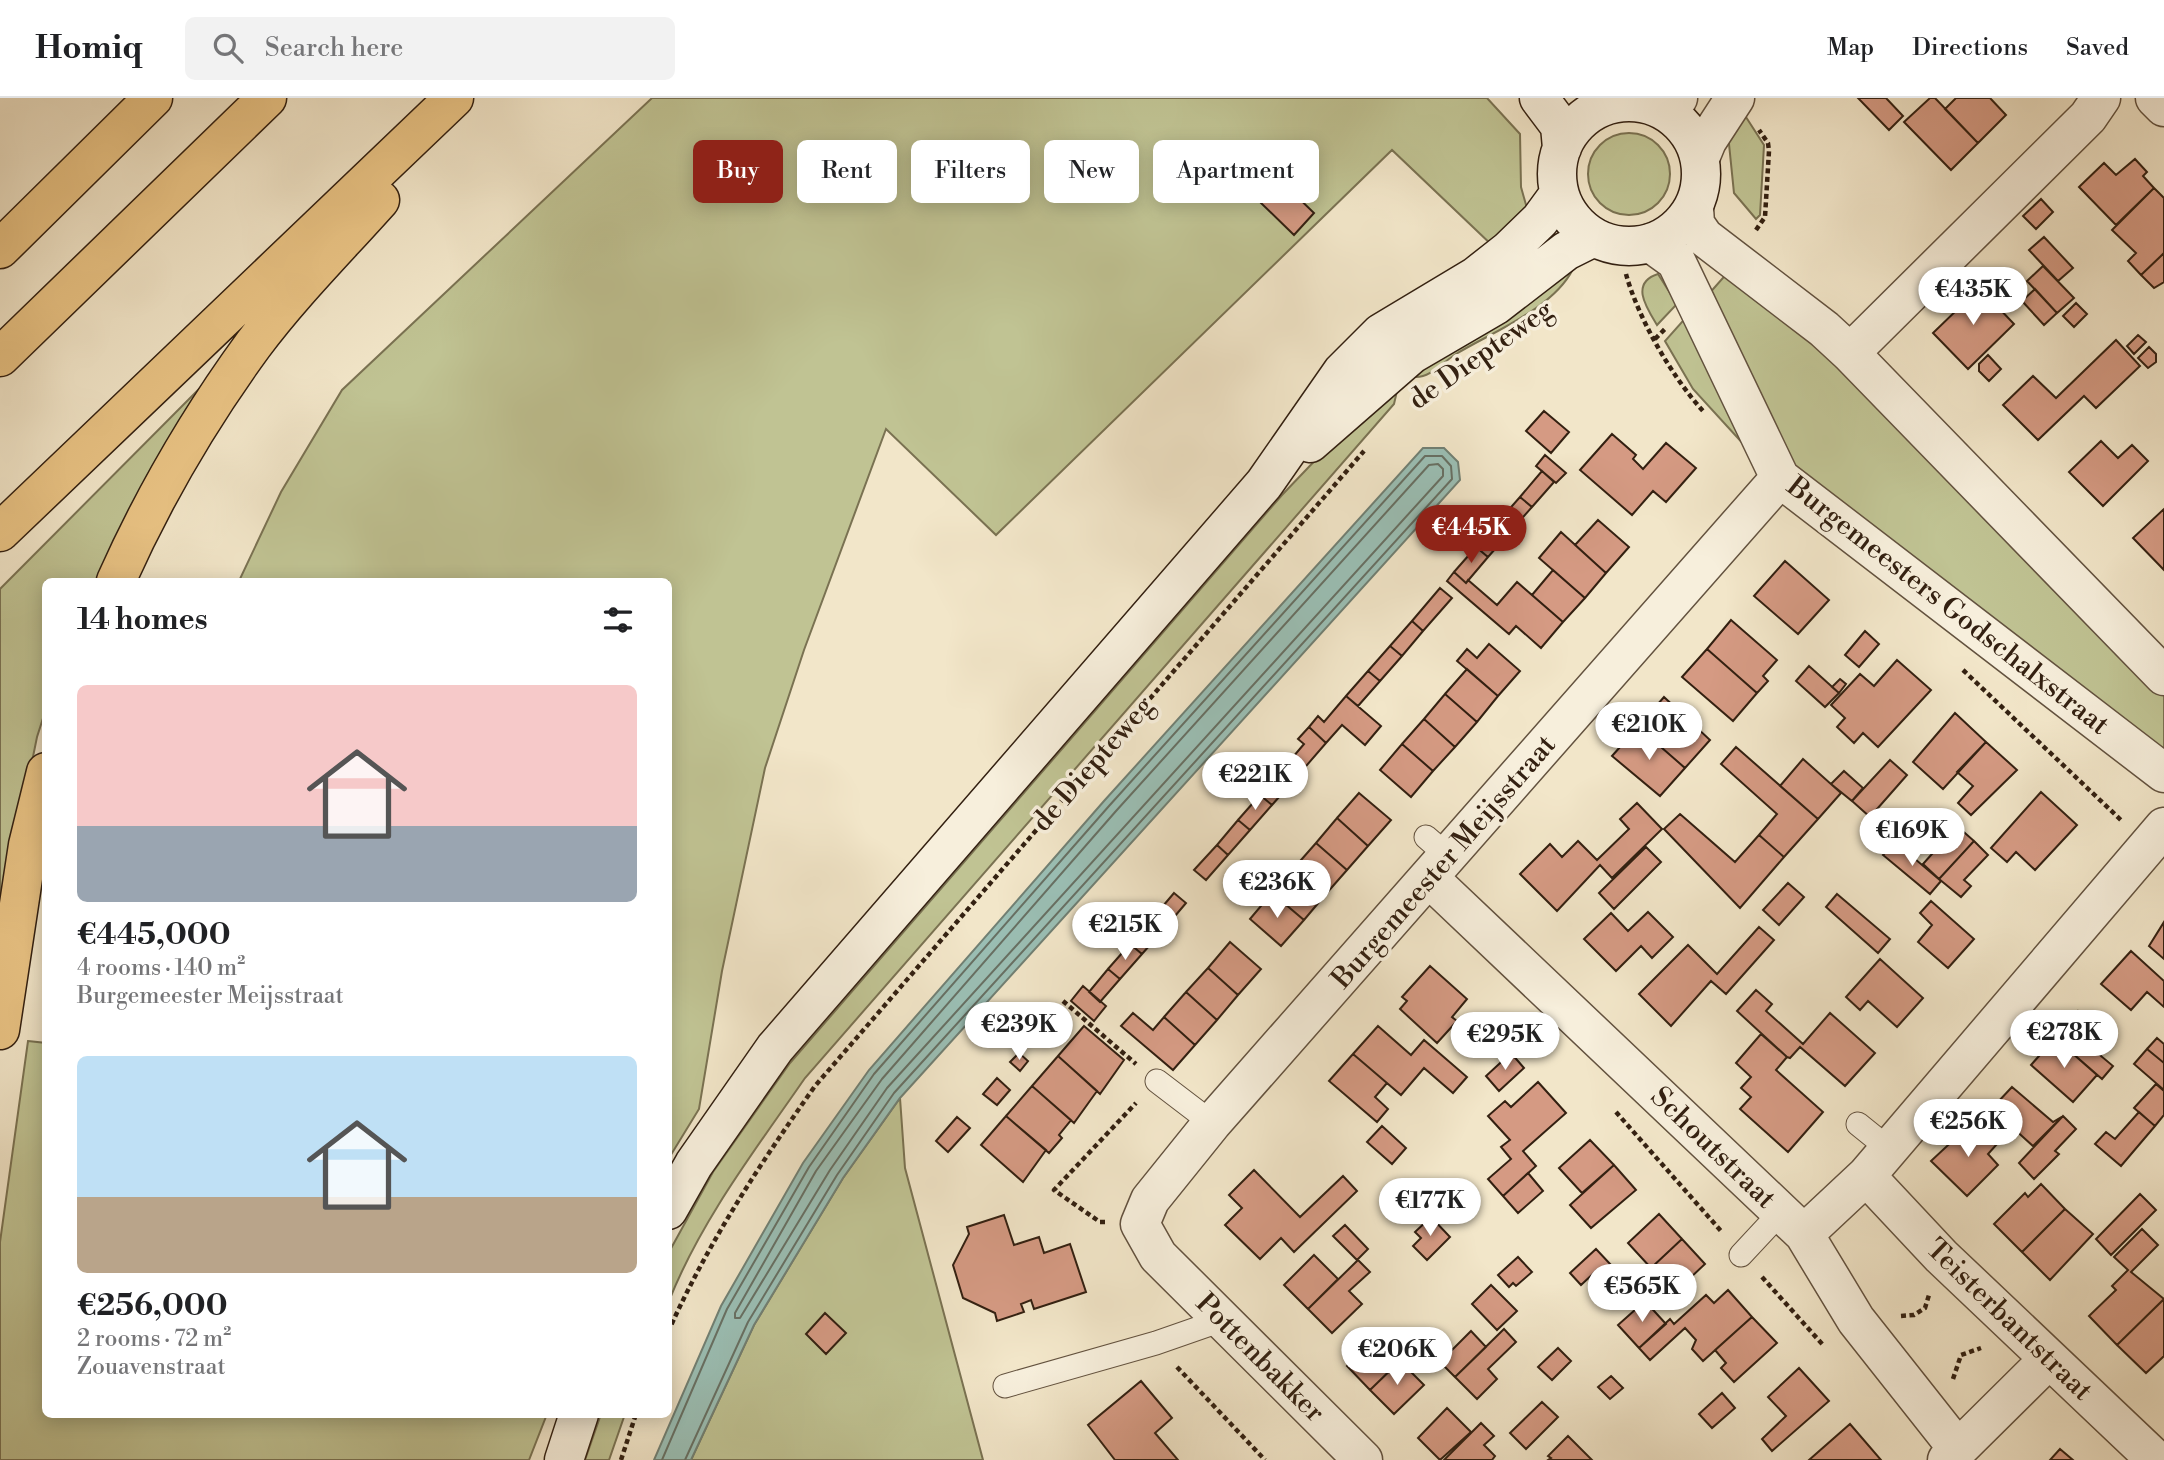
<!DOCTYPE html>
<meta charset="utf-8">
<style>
body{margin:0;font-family:"Libre Bodoni",serif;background:#f2f2f2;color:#202124;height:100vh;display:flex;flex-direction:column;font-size:26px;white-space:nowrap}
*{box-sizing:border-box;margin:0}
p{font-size:23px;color:#757577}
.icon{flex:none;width:38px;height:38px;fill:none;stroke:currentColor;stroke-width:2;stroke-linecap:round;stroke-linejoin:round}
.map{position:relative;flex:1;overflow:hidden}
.side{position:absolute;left:42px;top:480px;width:630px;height:840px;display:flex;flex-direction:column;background:#fff;border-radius:10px;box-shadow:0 4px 18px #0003}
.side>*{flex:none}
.banner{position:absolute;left:693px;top:42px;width:665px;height:63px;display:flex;gap:14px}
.price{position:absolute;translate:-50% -60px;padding:0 16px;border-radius:24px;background:#fff;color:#222;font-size:23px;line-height:46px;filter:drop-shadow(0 2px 4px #0008)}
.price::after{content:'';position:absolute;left:50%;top:42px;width:21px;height:16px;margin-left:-10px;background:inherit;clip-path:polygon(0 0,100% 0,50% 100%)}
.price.active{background:#8f2418;color:#fff}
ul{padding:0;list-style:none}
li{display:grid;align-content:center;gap:14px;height:371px;padding:0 35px}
li span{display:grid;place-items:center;height:217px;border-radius:10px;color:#555}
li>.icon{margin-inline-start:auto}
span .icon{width:126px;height:126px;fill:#fffc;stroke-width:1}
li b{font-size:30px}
h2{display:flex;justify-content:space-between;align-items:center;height:84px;padding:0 35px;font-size:30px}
.tag{padding:0 24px;border-radius:10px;background:#fff;box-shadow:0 4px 18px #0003;font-size:24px;line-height:63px}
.tag.active{background:#8f2418;color:#fff}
header{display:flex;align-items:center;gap:42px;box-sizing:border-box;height:98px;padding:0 35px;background:#fff;border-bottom:2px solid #e0e0e0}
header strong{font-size:33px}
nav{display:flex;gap:38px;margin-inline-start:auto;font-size:24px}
.search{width:490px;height:63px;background:#f2f2f2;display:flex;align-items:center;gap:18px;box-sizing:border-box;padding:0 24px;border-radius:10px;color:#757577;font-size:26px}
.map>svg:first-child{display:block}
.green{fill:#c0c393;stroke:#7a7252;stroke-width:2}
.water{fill:#9bc0b6;stroke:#718074;stroke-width:2}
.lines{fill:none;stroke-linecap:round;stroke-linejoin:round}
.shore{stroke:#677064;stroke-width:2}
.building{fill:#d59a83;stroke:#332011;stroke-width:2}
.lane-casing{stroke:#63523f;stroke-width:25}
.street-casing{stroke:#63523f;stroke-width:41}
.secondary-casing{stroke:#332011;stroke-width:41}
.highway-casing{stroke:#332011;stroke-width:41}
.path{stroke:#332011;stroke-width:4.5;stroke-dasharray:5 3.5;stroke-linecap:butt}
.lane{stroke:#f7efdc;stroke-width:23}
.street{stroke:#f7efdc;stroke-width:38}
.secondary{stroke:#f7efdc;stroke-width:38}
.highway{stroke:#e9c384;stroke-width:38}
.labels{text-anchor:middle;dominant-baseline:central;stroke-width:7;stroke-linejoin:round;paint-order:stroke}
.street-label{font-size:28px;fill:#332011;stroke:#f7efdc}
</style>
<header>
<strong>Homiq</strong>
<div class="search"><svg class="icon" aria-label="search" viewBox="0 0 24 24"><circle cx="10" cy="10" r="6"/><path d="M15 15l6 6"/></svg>Search here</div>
<nav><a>Map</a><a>Directions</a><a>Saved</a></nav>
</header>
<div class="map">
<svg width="2164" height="1362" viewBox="0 0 2164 1362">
<rect width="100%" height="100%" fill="#f2e6c9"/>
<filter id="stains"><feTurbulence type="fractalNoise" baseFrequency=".00286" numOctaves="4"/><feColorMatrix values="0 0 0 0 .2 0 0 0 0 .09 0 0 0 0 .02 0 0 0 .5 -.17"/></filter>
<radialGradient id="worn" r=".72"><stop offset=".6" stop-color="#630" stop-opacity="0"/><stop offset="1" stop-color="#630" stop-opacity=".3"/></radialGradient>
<path class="green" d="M652 0H1487L1520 36 1521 89 1528 114 1495 150 1392 52 996 437 886 331 804 552 765 670 722 873 699 1011 669 1060 668 483H239L281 394 342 292Z
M1744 16 1764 47 1760 117 1756 121 1734 95 1728 36Z
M1588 76a41 41 0 1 1 82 0a41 41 0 1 1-82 0Z
M1573 171C1553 211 1492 234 1456 256 1443 264 1430 280 1415 279L1409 275Z
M1729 173 1817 240 2164 594V662L1795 377 1707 198Z
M1658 176 1677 206 1657 227C1646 209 1630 185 1658 176Z
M1689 216 1747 350 1693 291 1665 243Z
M205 285 98 483H46L45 614 37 639 0 822V491Z
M1397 293 1394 306 805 980C756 1051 701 1122 669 1203V1154L713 1074 790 965 1282 397 1346 330Z
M28 943 46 945V1316H547L529 1362H0V1144Z
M900 1000 905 1070 983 1362H691L754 1227 843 1080Z
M601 1316H625L609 1362H585Z"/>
<path class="water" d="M1423 350H1444L1458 364 1460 382 900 1000 843 1080 754 1227 691 1362H654L721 1208 803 1065 869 972 1104 703Z"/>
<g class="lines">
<path class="shore" d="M1438 366 1443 371V378L887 990 830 1072 740 1220H735V1215L816 1073 882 981 1116 713 1429 367Z
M662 1362 727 1211 809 1069 874 976 1109 708 1425 358H1442L1451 368 1452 381 894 995 837 1077 748 1224 685 1362"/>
</g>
<path class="building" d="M1858 0H1886L1903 18 1889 32Z
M1930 0H1935L1978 45 1951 72 1904 24Z
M1956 0H1990L2006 17 1978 45 1945 11Z
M2135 61 2147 74 2143 78 2154 90 2116 127 2079 89 2104 65 2116 77Z
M1282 84 1314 115 1294 137 1261 105Z
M2154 90 2164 100V155L2141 177 2128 163 2136 155 2112 132Z
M2041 101 2053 114 2036 131 2023 118Z
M2044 139 2073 170 2058 183 2029 152Z
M2164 155V184L2154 190 2141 177Z
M2043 168 2074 200 2057 215 2027 183Z
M1975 185 2014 226 1968 271 1933 235 1962 207 1957 202Z
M2035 191 2057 215 2044 227 2022 203Z
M2076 205 2087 216 2074 229 2063 218Z
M2138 237 2146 244 2134 256 2127 248Z
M2116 242 2140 268 2096 310 2084 298 2038 342 2003 307 2033 278 2056 300Z
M2149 249 2156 256V264L2148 270 2138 260Z
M1988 257 2001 271 1989 283 1979 273V266Z
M1544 313 1569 334 1551 355 1526 333Z
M1612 336 1636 357 1633 361 1643 371 1666 345 1696 370 1666 404 1653 393 1632 417 1580 372Z
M2101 343 2118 360 2132 347 2148 363 2103 408 2069 374Z
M1545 357 1566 375 1556 385 1536 368Z
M1542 373 1554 384 1532 409 1520 399Z
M1520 399 1532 409 1510 434 1498 424Z
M2164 411V472L2133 440Z
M1598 422 1629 449 1606 475 1575 447Z
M1498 424 1510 434 1488 459 1476 449Z
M1561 434 1606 475 1585 500 1539 460Z
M1476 449 1488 459 1466 485 1454 474Z
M1785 463 1829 502 1798 536 1754 498Z
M1553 472 1585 500 1563 524 1532 497Z
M1454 474 1466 485 1468 482 1497 507 1517 484 1563 524 1541 550 1516 528 1509 536 1447 483Z
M1440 490 1452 500 1423 533 1412 523Z
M1731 522 1777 562 1763 578 1768 583 1757 595 1707 551Z
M1412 523 1423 533 1402 558 1390 548Z
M1865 533 1879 546 1859 569 1845 557Z
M1489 546 1520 573 1498 598 1457 563 1467 551 1477 560Z
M1390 548 1402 558 1380 583 1368 573Z
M1707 551 1757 595 1733 623 1682 579Z
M1897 562 1931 592 1878 649 1863 635 1854 645 1837 629 1845 620 1831 607 1860 576 1874 588Z
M1809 568 1839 595 1825 609 1796 583Z
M1467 571 1498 598 1477 624 1445 596Z
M1368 573 1380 583 1358 608 1346 598Z
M1840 581 1846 586 1839 595 1832 589Z
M1445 596 1477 624 1455 649 1424 621Z
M1346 598 1381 628 1365 647 1342 627 1326 645 1309 629 1318 618 1324 624Z
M1664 599 1710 642 1685 670 1638 629Z
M1955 615 1986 644 1943 691 1913 664Z
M1424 621 1455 649 1433 673 1402 646Z
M1309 629 1326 645 1294 682 1282 672 1304 646 1298 641Z
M1638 629 1685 670 1660 698 1612 658Z
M1986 644 2017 672 1971 717 1958 705 1973 688 1957 674Z
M1402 646 1433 673 1411 699 1380 672Z
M1736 649 1818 721 1784 759 1759 737 1777 716 1721 666Z
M1803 661 1841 695 1818 721 1780 688Z
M1890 662 1907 677 1870 719 1852 703Z
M1282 672 1294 682 1272 707 1260 697Z
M1844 673 1863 690 1852 703 1831 686Z
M2041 694 2077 727 2035 772 2016 754 2007 764 1991 750Z
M1359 695 1391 722 1368 748 1337 720Z
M1260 697 1272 707 1250 732 1238 722Z
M1637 705 1662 731 1612 780 1600 767 1557 813 1520 776 1550 746 1562 759 1578 743 1597 762 1629 731 1620 721Z
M1680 716 1735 764 1759 737 1784 759 1740 810 1664 731Z
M1337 720 1368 748 1347 772 1316 745Z
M1238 722 1250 732 1228 757 1217 747Z
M1957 728 1974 743 1939 781 1923 766Z
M1974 743 1988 757 1964 782 1971 788 1961 799 1939 781Z
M1895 744 1941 783 1930 796 1883 757Z
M1316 745 1347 772 1325 797 1294 770Z
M1217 747 1228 757 1206 782 1194 772Z
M1646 749 1661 764 1614 811 1599 795Z
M1294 770 1325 797 1304 822 1272 795Z
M1788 785 1804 799 1779 827 1763 812Z
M1174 795 1186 805 1164 831 1152 821Z
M1272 795 1304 822 1281 848 1250 821Z
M1837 796 1890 841 1878 855 1826 809Z
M1931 803 1974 841 1948 870 1918 844 1932 827 1920 815Z
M1648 814 1673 839 1652 860 1641 848 1616 873 1584 841 1611 815 1628 833Z
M1152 821 1164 831 1142 856 1130 846Z
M2164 824V861L2149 848Z
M1759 829 1774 842 1726 896 1711 883 1671 928 1639 896 1688 847 1717 876Z
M1230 844 1261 871 1238 897 1208 870Z
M1130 846 1142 856 1120 881 1108 871Z
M2131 853 2164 883V909L2147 894 2131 912 2101 886Z
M1880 861 1923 900 1897 929 1868 903 1860 912 1846 899Z
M1430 868 1467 901 1452 919 1457 923 1437 945 1400 911 1407 903 1402 899Z
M1208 870 1238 897 1217 922 1186 894Z
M1108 871 1120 881 1100 904 1089 894Z
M1083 888 1106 908 1094 923 1071 903Z
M1756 892 1772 906 1766 913 1803 946 1830 915 1875 955 1845 988 1800 949 1790 960 1787 959 1737 913Z
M1186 894 1217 922 1195 947 1164 919Z
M2078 913 2108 938 2095 953 2113 968 2102 981 2055 940Z
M1133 915 1153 932 1164 919 1195 947 1173 972 1121 928Z
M1084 928 1124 962 1100 996 1058 958Z
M1378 928 1411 957 1424 942 1467 979 1453 995 1424 970 1401 997 1353 956Z
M1043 930 1053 938 1045 947 1035 939Z
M1761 936 1787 959 1776 972 1823 1014 1788 1054 1740 1011 1751 999 1741 990 1751 979 1736 965Z
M2055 940 2097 977 2073 1004 2031 967Z
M2157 940 2164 946V965L2147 951Z
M2147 951 2164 965V992L2134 966Z
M1019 955 1028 963 1020 973 1010 964Z
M1511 955 1524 970 1499 993 1486 978Z
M1353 956 1387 985 1375 999 1388 1011 1377 1024 1329 983Z
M1058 958 1097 993 1074 1025 1032 988Z
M997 980 1010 992 997 1007 983 996Z
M1538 984 1566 1015 1523 1053 1536 1068 1503 1098 1488 1081 1511 1061 1501 1049 1510 1042 1488 1018 1505 1003 1511 1009Z
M2156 986 2164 993V1017L2155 1028 2134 1010Z
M1032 988 1071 1022 1059 1037 1062 1040 1049 1055 1006 1018Z
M2012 989 2053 1024 2063 1018 2033 1048 2013 1030 2018 1024 1997 1005Z
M2139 1014 2155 1028 2121 1068 2095 1046 2106 1034 2115 1041Z
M1006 1018 1046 1052 1023 1084 981 1047Z
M2063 1018 2076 1031 2055 1053 2059 1056 2034 1081 2019 1065Z
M957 1019 970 1030 948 1054 936 1043Z
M1976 1021 1981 1025 1977 1028 1997 1046 1988 1056 1998 1067 1967 1098 1931 1063Z
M1382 1028 1406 1050 1392 1066 1367 1044Z
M1590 1042 1614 1067 1582 1095 1559 1070Z
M1614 1067 1636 1092 1591 1130 1570 1107Z
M1254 1072 1300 1119 1343 1078 1357 1093 1294 1154 1281 1140 1260 1161 1225 1127 1242 1110 1229 1097Z
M1528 1075 1543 1093 1518 1115 1503 1098Z
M2041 1086 2065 1111 2022 1154 1994 1126 2025 1095 2028 1099Z
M2140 1096 2156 1112 2111 1157 2096 1141Z
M2065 1111 2093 1136 2050 1182 2022 1154Z
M1659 1116 1682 1141 1651 1170 1628 1145Z
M1004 1117 1014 1147 1039 1139 1044 1155 1070 1146 1086 1194 1034 1211 1031 1202 1021 1206 1024 1214 997 1223 995 1215 963 1200 953 1167 969 1136 967 1129Z
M1431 1119 1450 1139 1427 1162 1413 1148 1421 1140 1415 1134Z
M1345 1127 1368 1151 1357 1162 1333 1138Z
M2142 1131 2158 1147 2131 1174 2164 1201 2117 1247 2089 1218 2116 1192 2112 1188 2128 1172 2114 1159Z
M1682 1141 1705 1166 1674 1195 1651 1170Z
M1596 1151 1627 1184 1616 1195 1596 1173 1581 1187 1570 1175Z
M1314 1157 1338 1181 1308 1211 1284 1187Z
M1518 1159 1532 1174 1516 1188 1513 1185 1509 1189 1498 1177Z
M1358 1162 1370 1174 1349 1193 1362 1206 1332 1235 1308 1211Z
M1491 1187 1517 1213 1497 1232 1472 1206Z
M1728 1192 1752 1219 1703 1263 1692 1251 1696 1242 1685 1230 1650 1262 1639 1250 1670 1221 1674 1226 1706 1197 1714 1205Z
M2164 1201V1258L2146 1275 2117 1247Z
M1645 1203 1666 1226 1639 1250 1618 1227Z
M825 1215 846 1235 826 1256 806 1236Z
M1752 1219 1777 1245 1734 1284 1721 1270 1726 1265 1715 1252Z
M1391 1231 1412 1251 1370 1292 1347 1268 1376 1238 1378 1241Z
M1504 1231 1516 1244 1488 1271 1497 1281 1477 1301 1455 1279Z
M1471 1233 1486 1249 1455 1279 1440 1264Z
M1558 1250 1571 1263 1552 1282 1538 1269Z
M1400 1263 1424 1287 1394 1316 1370 1292Z
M1799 1270 1829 1303 1772 1353 1762 1341 1786 1318 1768 1299Z
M1611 1278 1623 1290 1610 1301 1598 1289Z
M1141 1283 1172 1320 1155 1335 1178 1362H1115L1088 1327Z
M1722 1295 1735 1310 1712 1330 1699 1316Z
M1542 1304 1558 1319 1526 1351 1510 1335Z
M1447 1310 1471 1334 1440 1362 1418 1340Z
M1481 1325 1494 1338 1484 1347 1495 1358 1492 1362H1444Z
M1850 1326 1881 1362H1809Z
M1568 1338 1592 1362H1548L1551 1360 1548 1358Z
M2060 1351 2073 1362H2050Z"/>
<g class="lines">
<g class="lane-casing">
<path id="lane" d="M1426 739 1449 759
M1157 983 1212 1025
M1858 1026 1889 1051
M1741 1157 1781 1114
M1005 1288 1156 1245 1222 1222"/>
</g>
<g class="street-casing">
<path id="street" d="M2155 0 2164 9
M1651 6 1678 0
M1700 60 1707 43 1735 0
M1694 110 1695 126 1704 139 1824 231 1850 255 2164 578
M1651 145 1676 163 1780 380 2164 675
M1850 255 2088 19 2101 0
M1430 781 1804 1136 1856 1222 1958 1351
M1866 1078 1941 1158 2156 1362
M1804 1136 1866 1078 2164 729
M1363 1362 1158 1158 1140 1126 1150 1102 1212 1025 1780 380
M1947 1362 2048 1262"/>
</g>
<g class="secondary-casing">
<path id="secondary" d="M1539 0 1560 28 1562 50
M1557 76a72 72 0 1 1 144 0a72 72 0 1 1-144 0Z
M1310 345 1412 256 1496 207 1566 153 1594 139
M668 1112 694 1066 775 950 1264 386 1342 274 1381 235 1476 178 1509 152 1540 122 1559 96
M564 1362 579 1316"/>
</g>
<g class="highway-casing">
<path id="highway" d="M0 151 153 0
M0 259 267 0
M0 434 454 0
M116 483C153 400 199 321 253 247 291 196 338 149 380 102
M0 932 28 747 46 674"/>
</g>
<path class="path" d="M1756 132 1765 119 1769 53 1768 45 1759 32
M1626 176C1638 220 1672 279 1703 313
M1655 241 1667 229
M1963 572 2122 723
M1063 903 1136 966
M1616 1014 1721 1133
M1105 1124H1100L1054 1092 1136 1005
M1762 1179 1824 1248
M1901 1218 1914 1217 1925 1210 1929 1197
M668 1234C709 1143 758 1069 815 988L1364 353
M1177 1269 1265 1362
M1953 1281 1961 1257 1981 1250
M621 1362 636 1316"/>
<use href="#lane" class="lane"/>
<use href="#street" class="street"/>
<use href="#secondary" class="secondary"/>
<use href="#highway" class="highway"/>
</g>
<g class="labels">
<g class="street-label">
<text transform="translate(1481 257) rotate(-35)">de Diepteweg</text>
<text transform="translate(1948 508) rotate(38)">Burgemeesters Godschalxstraat</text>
<text transform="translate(1093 666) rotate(-49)">de Diepteweg</text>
<text transform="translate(1444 764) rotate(-49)">Burgemeester Meijsstraat</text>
<text transform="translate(1713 1050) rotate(44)">Schoutstraat</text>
<text transform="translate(2009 1222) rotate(44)">Teisterbantstraat</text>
<text transform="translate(1260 1260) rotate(45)">Pottenbakker</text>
</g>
</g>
<rect width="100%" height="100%" filter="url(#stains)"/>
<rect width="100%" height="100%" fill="url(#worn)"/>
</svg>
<b class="price" style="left:1973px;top:229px">€435K</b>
<b class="price active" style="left:1471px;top:467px">€445K</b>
<b class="price" style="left:1649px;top:664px">€210K</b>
<b class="price" style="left:1255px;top:714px">€221K</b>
<b class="price" style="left:1912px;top:770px">€169K</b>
<b class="price" style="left:1277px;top:822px">€236K</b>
<b class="price" style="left:1125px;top:864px">€215K</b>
<b class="price" style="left:1019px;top:964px">€239K</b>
<b class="price" style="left:2064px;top:972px">€278K</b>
<b class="price" style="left:1505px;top:974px">€295K</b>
<b class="price" style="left:1968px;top:1061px">€256K</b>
<b class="price" style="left:1430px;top:1140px">€177K</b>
<b class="price" style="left:1642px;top:1226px">€565K</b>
<b class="price" style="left:1397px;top:1289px">€206K</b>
<div class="banner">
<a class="tag active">Buy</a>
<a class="tag">Rent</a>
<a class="tag">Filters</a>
<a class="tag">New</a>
<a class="tag">Apartment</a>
</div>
<section class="side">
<h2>14 homes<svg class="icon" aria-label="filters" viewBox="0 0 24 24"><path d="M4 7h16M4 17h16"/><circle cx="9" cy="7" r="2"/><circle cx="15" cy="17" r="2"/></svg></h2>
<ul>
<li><span style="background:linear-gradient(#f6c9c9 65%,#9aa5b1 0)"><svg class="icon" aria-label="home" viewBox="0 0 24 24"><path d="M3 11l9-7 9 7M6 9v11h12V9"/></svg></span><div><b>€445,000</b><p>4 rooms · 140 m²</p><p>Burgemeester Meijsstraat</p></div></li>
<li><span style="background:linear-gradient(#bfe0f5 65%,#b9a48a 0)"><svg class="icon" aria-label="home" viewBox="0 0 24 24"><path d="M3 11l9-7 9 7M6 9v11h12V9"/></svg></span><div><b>€256,000</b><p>2 rooms · 72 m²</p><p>Zouavenstraat</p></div></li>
</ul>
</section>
</div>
